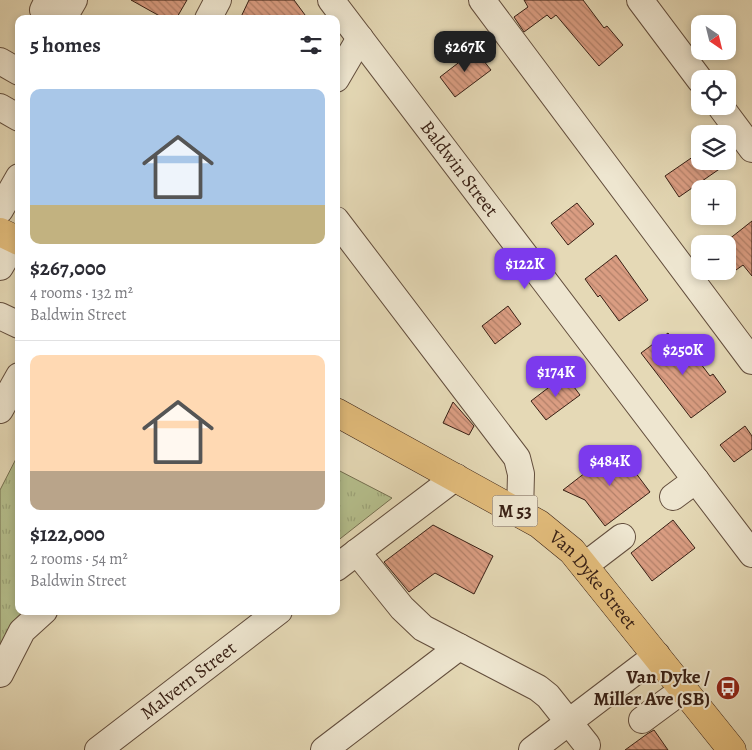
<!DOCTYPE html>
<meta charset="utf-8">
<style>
body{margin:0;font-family:Alegreya,serif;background:#f2f2f3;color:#2b2b33;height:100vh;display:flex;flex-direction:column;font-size:19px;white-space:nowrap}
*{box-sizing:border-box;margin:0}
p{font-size:16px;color:#7c7c81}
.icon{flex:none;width:28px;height:28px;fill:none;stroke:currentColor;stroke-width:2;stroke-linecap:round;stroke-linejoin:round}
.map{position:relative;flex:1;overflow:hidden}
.side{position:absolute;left:15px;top:15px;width:325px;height:600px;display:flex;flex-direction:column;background:#fff;border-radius:10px;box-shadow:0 2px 8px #0003}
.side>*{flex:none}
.needle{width:32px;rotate:145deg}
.controls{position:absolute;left:691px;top:15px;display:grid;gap:10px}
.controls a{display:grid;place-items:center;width:45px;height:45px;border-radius:10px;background:#fff;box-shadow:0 2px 8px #0003;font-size:25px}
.price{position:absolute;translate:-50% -42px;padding:0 11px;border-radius:10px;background:#7c3aed;color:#fff;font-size:16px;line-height:32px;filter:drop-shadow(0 1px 2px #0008)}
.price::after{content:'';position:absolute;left:50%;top:30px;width:15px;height:11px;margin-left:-8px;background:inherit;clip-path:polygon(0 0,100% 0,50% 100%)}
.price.current{background:#222;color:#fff}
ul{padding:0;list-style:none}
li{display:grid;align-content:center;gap:10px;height:265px;padding:0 15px}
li+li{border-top:1px solid #e1e1e2}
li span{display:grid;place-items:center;height:155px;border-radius:10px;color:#555}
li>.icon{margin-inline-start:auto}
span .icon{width:90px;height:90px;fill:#fffc;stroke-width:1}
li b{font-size:21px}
h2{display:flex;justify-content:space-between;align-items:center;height:60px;padding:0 15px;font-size:21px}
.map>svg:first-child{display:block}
.grass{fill:url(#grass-tufts);stroke:#767051}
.building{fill:url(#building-back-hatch);stroke:#382015}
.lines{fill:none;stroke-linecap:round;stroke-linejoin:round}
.minor-casing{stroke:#634e3d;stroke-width:28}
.major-casing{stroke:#382015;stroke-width:29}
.minor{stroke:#eee6d0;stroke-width:26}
.major{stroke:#e2bc7b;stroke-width:28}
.labels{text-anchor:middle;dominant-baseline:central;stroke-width:4;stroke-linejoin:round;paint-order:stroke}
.shield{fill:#eee6d0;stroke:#6f5b4d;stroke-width:1}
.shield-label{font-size:18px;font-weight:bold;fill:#382015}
.street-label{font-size:19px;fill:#382015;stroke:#eee6d0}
.poi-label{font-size:19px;font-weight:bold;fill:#382015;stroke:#eee6d0;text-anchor:end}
</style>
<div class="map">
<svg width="752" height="750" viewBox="0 0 752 750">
<defs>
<pattern id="grass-tufts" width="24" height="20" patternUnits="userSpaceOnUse" patternTransform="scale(1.25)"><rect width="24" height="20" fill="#b5bf8d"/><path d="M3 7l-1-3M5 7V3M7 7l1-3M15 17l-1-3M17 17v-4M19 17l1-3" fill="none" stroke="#9ca479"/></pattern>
<pattern id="building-back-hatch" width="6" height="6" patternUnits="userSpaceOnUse" patternTransform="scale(1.25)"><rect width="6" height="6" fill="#da9d82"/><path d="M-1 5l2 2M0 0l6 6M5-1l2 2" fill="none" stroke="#b28069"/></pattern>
</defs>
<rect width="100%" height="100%" fill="#e5d9b6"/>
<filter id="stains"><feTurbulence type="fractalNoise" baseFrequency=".004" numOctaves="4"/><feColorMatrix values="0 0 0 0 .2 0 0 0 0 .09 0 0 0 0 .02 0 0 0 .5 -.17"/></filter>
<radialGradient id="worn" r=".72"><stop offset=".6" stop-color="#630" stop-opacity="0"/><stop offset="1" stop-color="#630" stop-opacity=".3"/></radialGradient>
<path class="grass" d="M19 453V611H34L0 661V490Z
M336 469 392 498 336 542Z"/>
<path class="building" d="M131 0H187L176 19H165Z
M249 0H294L308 19H240Z
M524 0H583L604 28 607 26 623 45 599 66 556 15 551 19 547 15 524 32 514 17 528 7Z
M475 50 491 70 455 97 440 77Z
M700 152V161H731L679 197 665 176Z
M577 203 594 224 568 245 551 223Z
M752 221V276L743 265 736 270 728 259V240Z
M616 255 648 300 619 321 600 295 598 297 585 279Z
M508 306 521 324 495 344 482 326Z
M668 333 685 356 691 351 710 376 713 374 726 392 691 418 641 353Z
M565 375 580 395 546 420 531 401Z
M453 402 474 426 469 435 443 423Z
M745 426 752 436V449L734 462 720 445Z
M617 448 650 492 605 526 585 500 563 490Z
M673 520 695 548 652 581 631 553Z
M433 525 493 556 474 594 435 573 409 592 384 562Z
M654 730 668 750H625L647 734Z"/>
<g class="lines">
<g class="minor-casing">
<g id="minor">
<path d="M48 0 43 10 46 16 52 19"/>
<path id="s1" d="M331 0 752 554"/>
<path d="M482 0 752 361"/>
<path d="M640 0 700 80"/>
<path d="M63 19 74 0"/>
<path d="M208 19 218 0"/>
<path d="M0 61 19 72"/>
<path d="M336 79 360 38"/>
<path d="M720 106 752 149"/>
<path d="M0 107 19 118"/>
<path d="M0 210 19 177"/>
<path d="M336 220 517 458 521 474 520 513"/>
<path d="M0 267 16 240"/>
<path d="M0 316 19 325"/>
<path d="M0 410 19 376"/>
<path d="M673 497 696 480"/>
<path d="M357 552 402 608 423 628 538 688 548 696 587 745"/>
<path d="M584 566 622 537"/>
<path d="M336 568 456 477"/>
<path d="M0 674 22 631 44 611"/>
<path d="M642 720 684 689"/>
<path id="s2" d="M98 750 279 611"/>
<path d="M324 750 459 647"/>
<path d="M532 750 657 655"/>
</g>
</g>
<g class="major-casing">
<g id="major">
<path d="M0 232 19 241"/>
<path id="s3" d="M336 412 539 524 572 551 732 750"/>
</g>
</g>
<use href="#minor" class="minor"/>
<use href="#major" class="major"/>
</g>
<defs>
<g id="bus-disc" transform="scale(1.25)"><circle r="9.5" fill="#8f2418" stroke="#eee6d0"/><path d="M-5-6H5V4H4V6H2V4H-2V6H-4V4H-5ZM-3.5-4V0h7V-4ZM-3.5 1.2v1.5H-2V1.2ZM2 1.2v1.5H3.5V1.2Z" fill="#fff"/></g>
</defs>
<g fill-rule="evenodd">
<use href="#bus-disc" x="728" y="688"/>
</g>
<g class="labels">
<rect class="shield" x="492.5" y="495.5" width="45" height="31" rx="4"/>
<g class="shield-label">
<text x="515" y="511">M 53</text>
</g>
<g class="street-label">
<text stroke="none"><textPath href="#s1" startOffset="212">Baldwin Street</textPath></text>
<text stroke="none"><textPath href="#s3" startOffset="310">Van Dyke Street</textPath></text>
<text stroke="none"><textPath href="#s2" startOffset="114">Malvern Street</textPath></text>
</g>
<g class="poi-label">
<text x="710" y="677">Van Dyke /<tspan x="710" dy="22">Miller Ave (SB)</tspan></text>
</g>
</g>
<rect width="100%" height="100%" filter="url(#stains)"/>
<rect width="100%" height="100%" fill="url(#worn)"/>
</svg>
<div class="controls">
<a><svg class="needle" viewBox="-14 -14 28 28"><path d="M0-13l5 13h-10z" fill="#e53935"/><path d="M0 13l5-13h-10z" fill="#7c7c81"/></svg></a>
<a><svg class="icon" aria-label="locate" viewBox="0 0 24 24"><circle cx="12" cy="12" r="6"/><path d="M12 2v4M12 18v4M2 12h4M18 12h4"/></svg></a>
<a><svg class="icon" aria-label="layers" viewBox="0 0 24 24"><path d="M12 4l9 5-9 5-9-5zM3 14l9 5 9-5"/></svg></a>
<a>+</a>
<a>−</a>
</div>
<b class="price current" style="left:465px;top:73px">$267K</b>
<b class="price" style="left:525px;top:290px">$122K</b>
<b class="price" style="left:683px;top:376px">$250K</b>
<b class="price" style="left:556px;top:398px">$174K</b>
<b class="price" style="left:610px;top:487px">$484K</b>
<section class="side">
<h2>5 homes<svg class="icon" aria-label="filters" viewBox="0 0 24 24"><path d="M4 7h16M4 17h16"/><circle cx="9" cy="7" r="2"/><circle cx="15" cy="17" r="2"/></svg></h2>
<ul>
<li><span style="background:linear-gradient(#a9c7e8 75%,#c2b280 0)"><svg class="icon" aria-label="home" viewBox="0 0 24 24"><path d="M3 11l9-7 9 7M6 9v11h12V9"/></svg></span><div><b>$267,000</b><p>4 rooms · 132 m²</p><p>Baldwin Street</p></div></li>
<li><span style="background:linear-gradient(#ffd9b3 75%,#b9a48a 0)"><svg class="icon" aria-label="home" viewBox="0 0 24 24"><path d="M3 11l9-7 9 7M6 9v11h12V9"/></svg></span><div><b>$122,000</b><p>2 rooms · 54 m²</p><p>Baldwin Street</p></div></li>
</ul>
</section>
</div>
